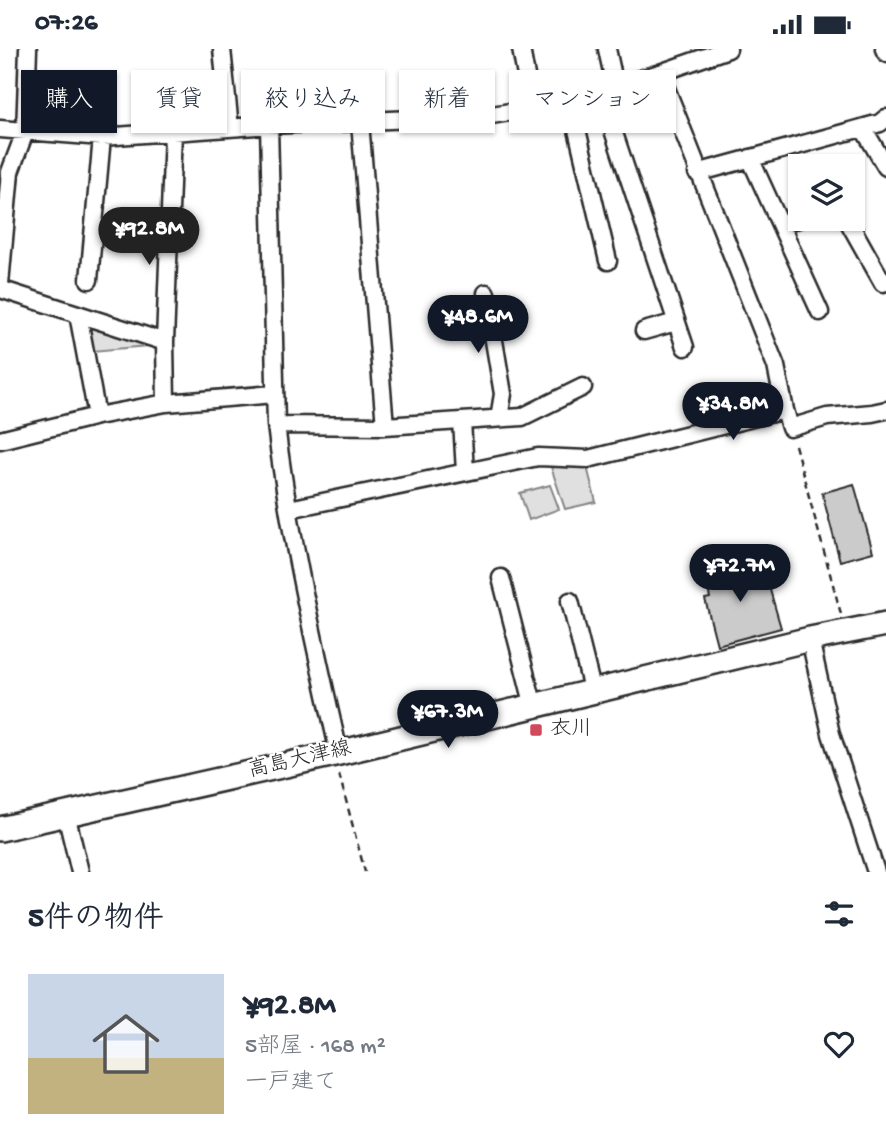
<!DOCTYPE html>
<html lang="ja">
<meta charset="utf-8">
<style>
body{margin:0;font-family:"Gochi Hand","Klee One",sans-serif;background:#f6f6f7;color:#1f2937;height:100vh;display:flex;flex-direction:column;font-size:26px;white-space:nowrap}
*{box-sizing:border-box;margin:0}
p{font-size:23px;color:#747a83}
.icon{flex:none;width:38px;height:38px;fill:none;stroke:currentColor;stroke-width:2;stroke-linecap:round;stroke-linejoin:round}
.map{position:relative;height:823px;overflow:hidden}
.panel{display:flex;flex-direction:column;background:#fff;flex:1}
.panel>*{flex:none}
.hud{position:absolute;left:21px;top:21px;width:845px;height:63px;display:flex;gap:14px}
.fabs{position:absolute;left:788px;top:105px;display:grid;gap:14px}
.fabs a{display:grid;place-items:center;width:77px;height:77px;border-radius:0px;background:#fff;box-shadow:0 2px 5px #0004;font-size:35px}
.price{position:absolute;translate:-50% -60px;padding:0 16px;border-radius:24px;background:#111827;color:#fff;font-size:23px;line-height:46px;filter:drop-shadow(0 2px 4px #0008)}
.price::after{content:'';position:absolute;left:50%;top:42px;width:21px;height:16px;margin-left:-10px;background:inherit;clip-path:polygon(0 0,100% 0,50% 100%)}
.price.on{background:#222;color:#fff}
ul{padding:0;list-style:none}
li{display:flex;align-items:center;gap:21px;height:175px;padding:0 28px}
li+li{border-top:2px solid #e0e1e3}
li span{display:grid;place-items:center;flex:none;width:196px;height:140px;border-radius:0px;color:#555}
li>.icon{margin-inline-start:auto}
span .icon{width:84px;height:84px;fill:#fffc;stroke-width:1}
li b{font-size:30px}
h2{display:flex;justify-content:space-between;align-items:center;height:84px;padding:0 28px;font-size:30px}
.tag{padding:0 24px;border-radius:0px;background:#fff;box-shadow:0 2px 5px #0004;font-size:24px;line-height:63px}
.tag.on{background:#111827;color:#fff}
.status{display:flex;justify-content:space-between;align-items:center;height:49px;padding:0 35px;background:#fff;direction:ltr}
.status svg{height:19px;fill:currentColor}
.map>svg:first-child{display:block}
.green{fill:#e0e0e0;stroke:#868686;stroke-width:2}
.building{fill:#cbcbcb;stroke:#2b2b2b;stroke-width:2}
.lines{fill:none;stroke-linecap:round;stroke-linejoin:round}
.street-casing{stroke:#2b2b2b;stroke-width:21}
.secondary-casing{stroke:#2b2b2b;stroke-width:28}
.path{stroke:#2b2b2b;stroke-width:2.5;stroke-dasharray:7 5;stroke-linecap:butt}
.street{stroke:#fff;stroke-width:16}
.secondary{stroke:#fff;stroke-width:23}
.poi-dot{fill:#d1495b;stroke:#fff;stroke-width:2.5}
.labels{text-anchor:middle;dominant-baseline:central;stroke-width:5;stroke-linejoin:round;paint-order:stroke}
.poi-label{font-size:21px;fill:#2b2b2b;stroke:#fff;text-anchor:start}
.street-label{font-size:21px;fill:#2b2b2b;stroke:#fff}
</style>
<div class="status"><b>07:26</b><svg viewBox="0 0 49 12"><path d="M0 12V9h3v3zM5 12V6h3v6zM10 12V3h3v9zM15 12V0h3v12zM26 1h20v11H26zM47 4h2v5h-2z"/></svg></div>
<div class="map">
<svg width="886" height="823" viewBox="0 0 886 823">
<rect width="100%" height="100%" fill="#fff"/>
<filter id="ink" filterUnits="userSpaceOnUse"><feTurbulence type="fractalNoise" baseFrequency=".0143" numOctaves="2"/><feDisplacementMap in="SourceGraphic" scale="14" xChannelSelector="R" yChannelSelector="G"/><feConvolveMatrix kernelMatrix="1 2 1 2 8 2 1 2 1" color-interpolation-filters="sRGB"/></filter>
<g filter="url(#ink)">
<path class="green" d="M85 273 160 296 92 302Z
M585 410 596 453 565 460 550 415Z
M550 436 559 460 529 471 520 444Z"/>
<path class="building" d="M854 435 873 503 840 512 822 444Z
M758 512 764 535 768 534 781 579 717 596 705 550 710 549 705 526Z"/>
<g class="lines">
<g class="street-casing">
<path id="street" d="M222 0 230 79
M521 0 532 59
M607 0 615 37
M884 0 886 4
M600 42 685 298
M570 51 608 212
M360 73 385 377
M269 76 276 376C289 486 315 596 339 704
M863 79 886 118
M0 80 102 88 269 76 486 67 557 55 660 24 728 0
M750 109 820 263
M697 124 880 74 886 69
M847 170 883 234 886 233
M781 177 800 169
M89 231 102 88
M0 235 10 123 25 83 28 0
M0 240 165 293
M486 244 503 345 499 369
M78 265 97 367
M644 282 676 273
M166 354 165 293 173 83
M785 361 790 379 827 368 872 364 886 361
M462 372 465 423
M276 376 385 377 522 368 583 338
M0 391 97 367 166 354 275 345
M289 460 538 408 588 410 785 361 776 317 660 24
M501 529 534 658
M570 552 593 644
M810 590 831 685 876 823
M66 765 80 823"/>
</g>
<g class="secondary-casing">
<path id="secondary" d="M0 780 339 704 810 590 886 575"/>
</g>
<path class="path" d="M795 396 841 565
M339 725 365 823"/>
<use href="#street" class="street"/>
<use href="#secondary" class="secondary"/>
</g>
</g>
<rect class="poi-dot" x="529" y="674" width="14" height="14" rx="3.5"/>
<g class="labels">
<g class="poi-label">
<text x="550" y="681">衣川</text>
</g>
<g class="street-label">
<text transform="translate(300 712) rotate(-13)">高島大津線</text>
</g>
</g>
</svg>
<div class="fabs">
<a><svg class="icon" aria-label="layers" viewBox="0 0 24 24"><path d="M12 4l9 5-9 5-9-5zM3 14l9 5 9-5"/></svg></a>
</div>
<b class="price on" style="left:149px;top:218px">¥92.8M</b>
<b class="price" style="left:478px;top:306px">¥48.6M</b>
<b class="price" style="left:733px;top:393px">¥34.8M</b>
<b class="price" style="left:740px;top:555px">¥72.7M</b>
<b class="price" style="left:448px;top:701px">¥67.3M</b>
<div class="hud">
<a class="tag on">購入</a>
<a class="tag">賃貸</a>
<a class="tag">絞り込み</a>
<a class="tag">新着</a>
<a class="tag">マンション</a>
</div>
</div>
<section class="panel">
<h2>5件の物件<svg class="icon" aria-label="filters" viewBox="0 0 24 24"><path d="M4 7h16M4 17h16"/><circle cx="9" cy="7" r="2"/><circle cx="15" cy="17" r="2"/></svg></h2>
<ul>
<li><span style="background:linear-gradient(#c9d6e8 60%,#c2b280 0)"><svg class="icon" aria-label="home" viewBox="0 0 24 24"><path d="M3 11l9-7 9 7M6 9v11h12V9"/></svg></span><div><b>¥92.8M</b><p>5部屋 · 168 m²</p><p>一戸建て</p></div><svg class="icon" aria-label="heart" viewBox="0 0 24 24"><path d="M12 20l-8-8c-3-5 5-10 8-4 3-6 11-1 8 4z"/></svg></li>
</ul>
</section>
